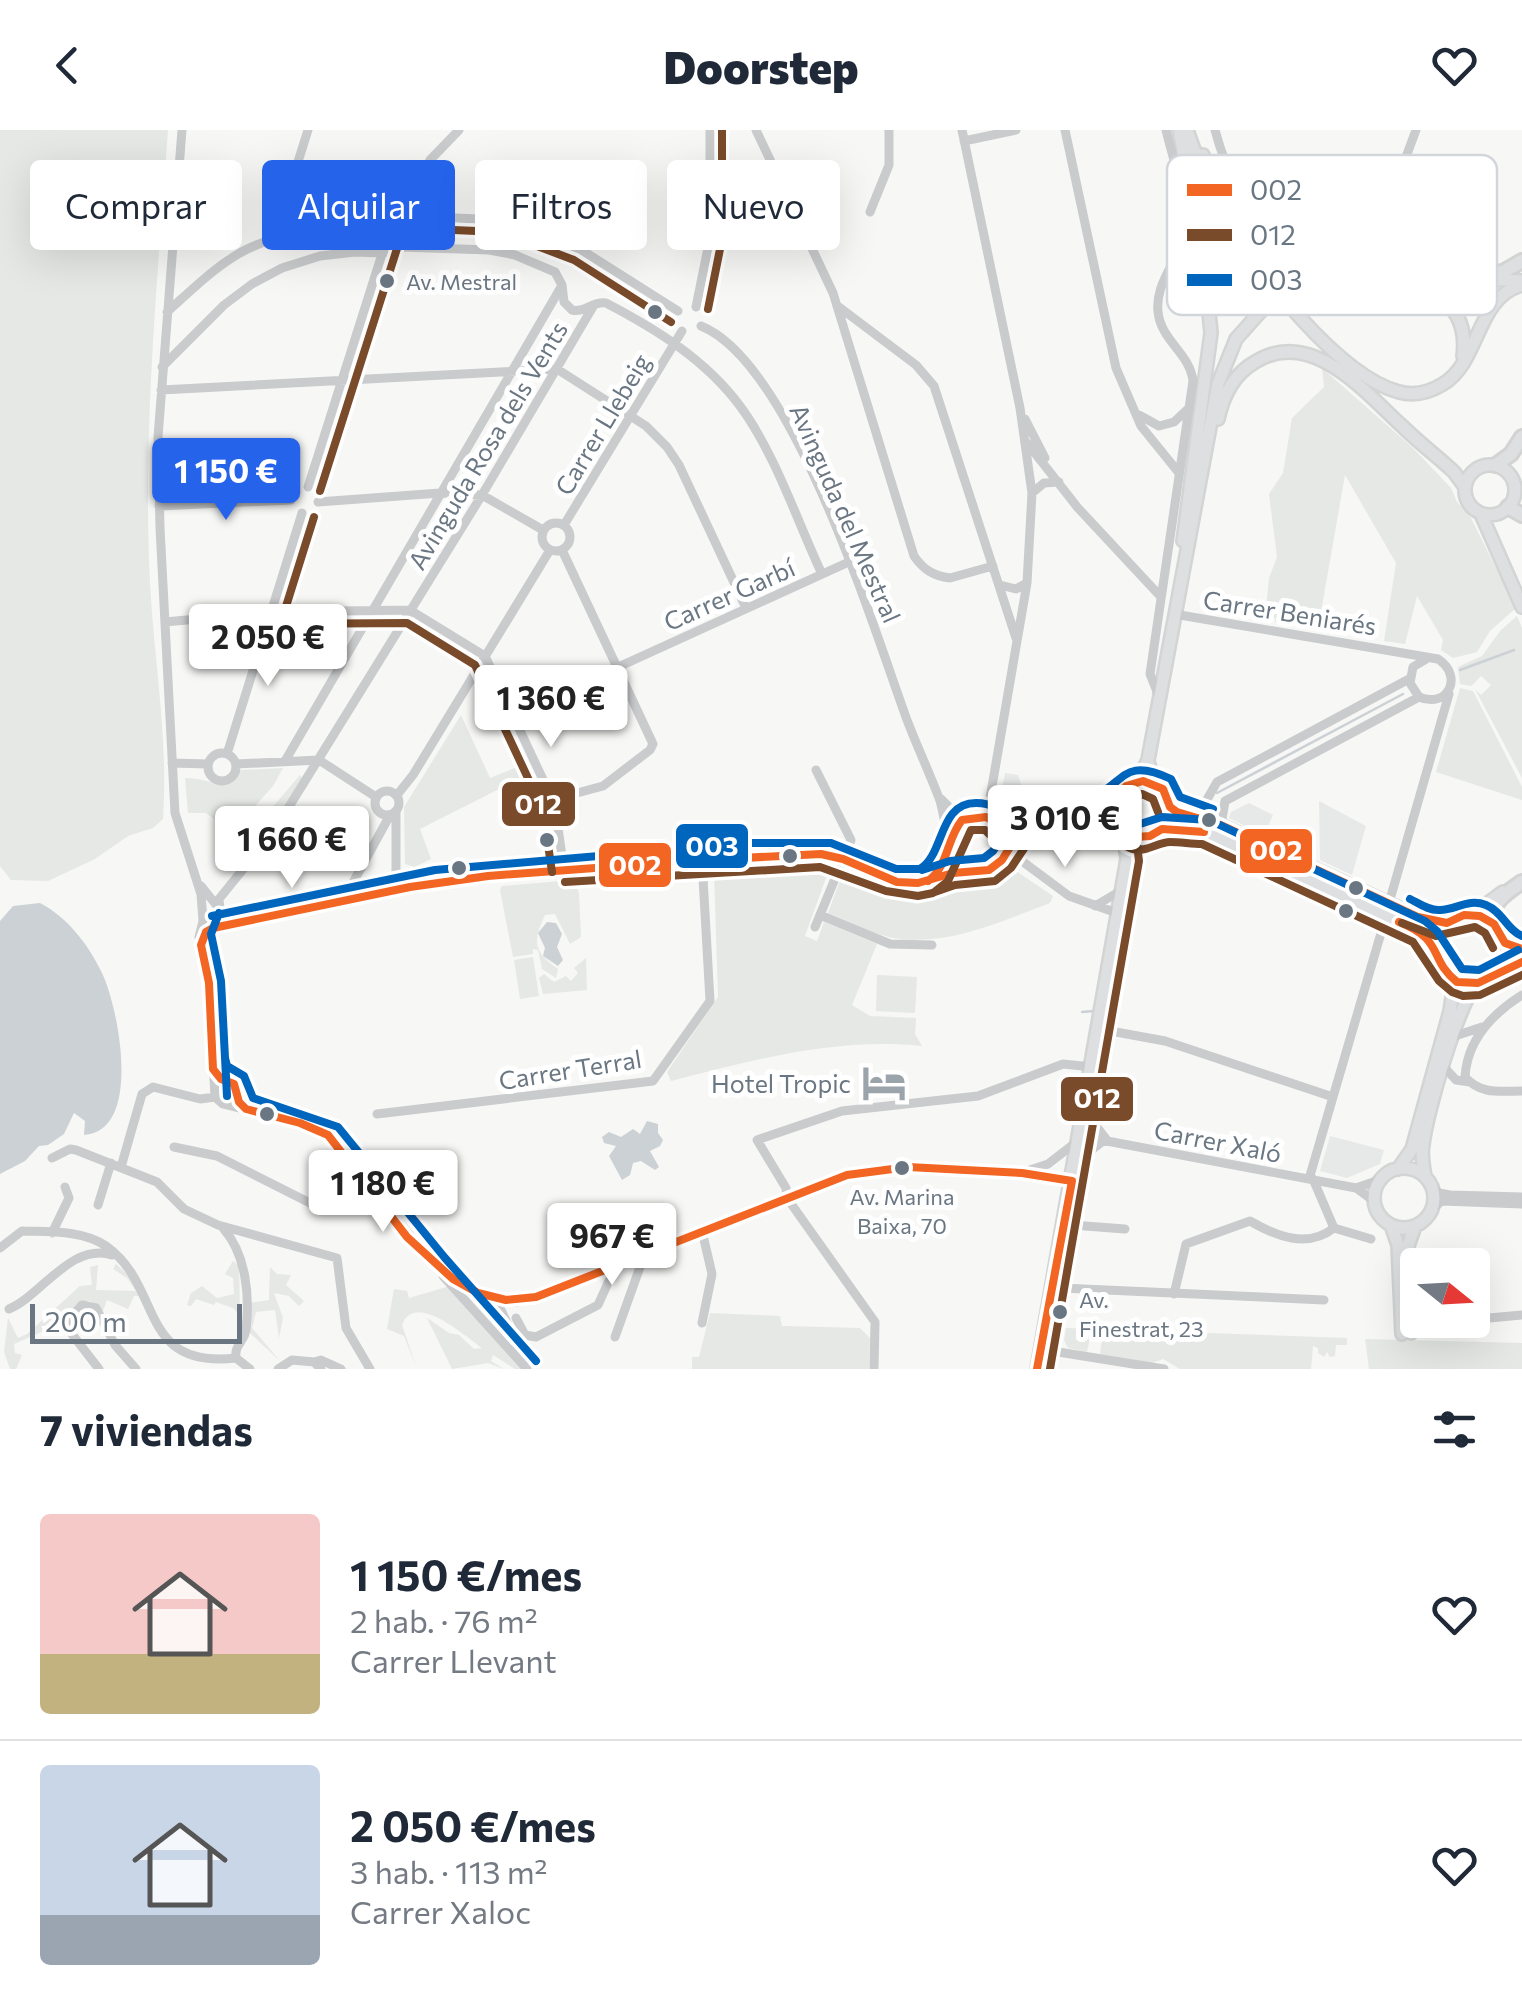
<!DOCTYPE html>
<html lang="es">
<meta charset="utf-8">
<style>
body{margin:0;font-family:Commissioner,sans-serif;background:#f2f2f3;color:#1f2937;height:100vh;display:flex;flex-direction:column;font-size:38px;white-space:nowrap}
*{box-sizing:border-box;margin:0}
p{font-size:32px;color:#747a83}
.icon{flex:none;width:55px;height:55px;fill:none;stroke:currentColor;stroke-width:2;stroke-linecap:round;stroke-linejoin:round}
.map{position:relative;height:1239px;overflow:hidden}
.panel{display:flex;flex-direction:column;background:#fff;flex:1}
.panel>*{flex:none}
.banner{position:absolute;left:30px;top:30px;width:1000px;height:90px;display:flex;gap:20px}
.needle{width:65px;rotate:108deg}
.fabs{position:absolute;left:1400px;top:1118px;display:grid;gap:20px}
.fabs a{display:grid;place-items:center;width:90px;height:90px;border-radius:10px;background:#fff;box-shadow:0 10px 40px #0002;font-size:50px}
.scale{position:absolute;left:30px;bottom:25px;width:212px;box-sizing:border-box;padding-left:10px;border:5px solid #6a7783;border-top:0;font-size:28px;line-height:35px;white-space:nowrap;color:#6a7783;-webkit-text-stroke:8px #fff;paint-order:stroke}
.price{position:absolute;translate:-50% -85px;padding:0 22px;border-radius:10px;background:#fff;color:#222;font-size:32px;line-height:65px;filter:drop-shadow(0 2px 5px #0008)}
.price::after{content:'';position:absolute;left:50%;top:60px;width:30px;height:22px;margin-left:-15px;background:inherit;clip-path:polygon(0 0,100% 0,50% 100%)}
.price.on{background:#2563eb;color:#fff}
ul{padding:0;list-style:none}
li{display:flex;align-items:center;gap:30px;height:250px;padding:0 40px}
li+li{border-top:2px solid #e0e1e3}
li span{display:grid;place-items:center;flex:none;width:280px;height:200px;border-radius:10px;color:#555}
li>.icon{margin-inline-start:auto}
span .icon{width:120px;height:120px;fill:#fffc;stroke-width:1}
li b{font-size:42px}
h2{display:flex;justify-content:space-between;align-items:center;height:120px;padding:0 40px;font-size:42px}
.tag{padding:0 35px;border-radius:10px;background:#fff;box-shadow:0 10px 40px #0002;font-size:35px;line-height:90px}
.tag.on{background:#2563eb;color:#fff}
header{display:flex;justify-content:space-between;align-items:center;height:130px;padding:0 40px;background:#fff;font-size:45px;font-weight:800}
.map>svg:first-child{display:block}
.built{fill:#e7e8e8}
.green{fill:#e5e8e4}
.water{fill:#cbd1d4}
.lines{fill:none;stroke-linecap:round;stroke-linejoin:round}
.stream{stroke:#cbd1d4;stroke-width:2.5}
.major-casing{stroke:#d3d4d4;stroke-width:16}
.highway-casing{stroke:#d3d3d3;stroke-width:18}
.minor{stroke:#c9cbcc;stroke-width:9}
.major{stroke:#dedfe0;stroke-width:11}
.highway{stroke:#dedfe0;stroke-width:12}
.major-bridge-casing{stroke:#d3d4d4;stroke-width:16;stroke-linecap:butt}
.major-bridge{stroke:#dedfe0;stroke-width:11}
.bus-1-casing{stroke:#fff;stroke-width:15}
.bus-2-casing{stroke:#fff;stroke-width:15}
.bus-3-casing{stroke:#fff;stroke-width:15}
.bus-1{stroke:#f26522;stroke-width:8}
.bus-2{stroke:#7a4b2a;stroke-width:8}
.bus-3{stroke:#0065bd;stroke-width:8}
.bus-dot{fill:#6a7783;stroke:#fff;stroke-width:4}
.labels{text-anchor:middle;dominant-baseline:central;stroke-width:10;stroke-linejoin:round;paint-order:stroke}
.bus-label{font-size:22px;fill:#6a7783;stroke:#fff;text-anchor:start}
.street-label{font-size:25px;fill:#6a7783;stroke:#fff}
.poi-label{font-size:25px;fill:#6a7783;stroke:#fff;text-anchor:end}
.key{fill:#fff;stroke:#d2d6da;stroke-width:2.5}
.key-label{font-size:28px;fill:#6a7783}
.line-badge{stroke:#fff;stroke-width:4}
.badge-label{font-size:28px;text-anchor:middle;font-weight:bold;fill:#fff}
</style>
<header><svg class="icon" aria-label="back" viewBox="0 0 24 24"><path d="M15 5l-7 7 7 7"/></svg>Doorstep<svg class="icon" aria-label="heart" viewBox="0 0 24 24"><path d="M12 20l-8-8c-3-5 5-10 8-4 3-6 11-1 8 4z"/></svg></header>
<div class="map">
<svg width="1522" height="1239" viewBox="0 0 1522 1239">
<rect width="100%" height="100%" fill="#f7f7f6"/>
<path class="built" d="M1005 643 1018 645 1031 686 1011 696 998 682Z
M1319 671 1366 696 1352 745 1320 730Z
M1249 673 1273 685 1264 705 1229 688 1231 682Z
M1330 1006 1384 1020 1380 1034 1347 1048 1320 1041Z"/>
<path class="green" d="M0 0H168C158 143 144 286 149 429 151 515 169 602 163 689L153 698 128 706 95 729 48 751 11 750 0 736Z
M1322 238 1413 318 1451 358 1457 372 1470 386 1516 478 1490 501 1477 522 1453 528 1441 520 1443 510 1417 466 1405 514 1384 511 1396 433 1345 345 1318 499 1275 492V488L1265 487 1269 448 1277 427 1269 364 1283 343 1292 288 1324 257Z
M1517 486 1522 498V648L1475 559 1481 565 1491 555 1481 546 1471 556 1460 554 1458 537 1482 526 1500 501Z
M1460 558 1473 561 1522 657V670L1436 642Z
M461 585 490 648 525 634 529 644 420 699 431 729 415 737 405 734 404 677Z
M283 638 273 656 239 694 218 692 206 683H188L185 648C201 648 210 653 225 654L241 640Z
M300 645 303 650 250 727 249 705Z
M818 733 831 734 805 806 817 811 824 792 877 814 852 875 870 886 916 888 915 904 922 916C836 907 754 930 671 951L667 942 718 867 714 742Z
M845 737 901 762 916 764 929 763 960 748 983 750 1013 739 1053 766 1050 773C1001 791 948 817 893 808 872 804 849 791 828 783Z
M573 750 579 763 581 807 570 814 555 784 545 785C534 809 531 821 558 839L556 848 542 839 538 820 533 819V824L513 827 500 760 502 756Z
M533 827 539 866 520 869 514 830Z
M586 828 587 860 543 864 539 848 544 844 554 852 566 846 571 851 578 843 574 838Z
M877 845 917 847 915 883 876 881Z
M233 1131 239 1136 240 1185 233 1178 216 1172 214 1175 196 1169 191 1176 187 1175 191 1163 202 1156 217 1168 234 1164 233 1148 225 1144Z
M116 1134 129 1146 142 1166H134L128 1179 107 1170 103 1181 90 1171 79 1173 57 1195 14 1214 15 1223 22 1225 16 1239H10L4 1222 8 1188 18 1208 27 1204 80 1156 92 1155 90 1137 98 1135 96 1160 136 1161 127 1148 113 1139Z
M270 1137 277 1144 291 1145 286 1155 304 1171 299 1176 289 1166 274 1163 283 1188 279 1208 275 1180 256 1182 252 1198 280 1231 250 1203 248 1173 269 1170Z
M450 1156 522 1239H515L493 1225 491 1231 504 1239 488 1233 452 1239 427 1188 449 1203 459 1205 474 1219 482 1218C463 1205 415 1161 402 1195L417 1239 404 1206 387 1199 394 1159 407 1161 409 1168Z
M710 1183 780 1186 782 1196 860 1198 870 1208 869 1239H692V1227H699Z
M1066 1198 1347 1208V1215H1336L1335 1226 1330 1227 1327 1222 1324 1227 1318 1223V1218L1313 1216 1311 1239H1180L1163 1229 1152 1233 1100 1224 1102 1209 1090 1207 1087 1222 1068 1218 1064 1210Z
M1365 1209 1522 1213V1239H1369Z"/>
<path class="water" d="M40 773C67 787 88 814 101 841 118 874 144 1001 84 1005L85 991 74 983 64 1004 48 1015 39 1016 25 1031 0 1044V791L13 776Z
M547 792 556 793 562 804 557 817 563 830 558 836 543 826 545 818 538 803Z
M647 991 658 994V1003L663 1010 660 1016 650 1021 659 1037 655 1040 641 1031 633 1033 630 1045 622 1050 609 1026 616 1016 604 1013 602 1007 609 1002 621 1007 633 999 640 1004Z"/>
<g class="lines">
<path class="stream" d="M1460 540 1514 520
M1217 663 1403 564
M1137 778 1142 748
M1114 874 1118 870 1132 801
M1082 882 1094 881"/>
<g class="major-casing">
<path id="major" d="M1179 0 1204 130 1211 203 1183 411
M1187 0C1197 29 1208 58 1224 84 1254 138 1338 246 1399 262 1414 266 1430 262 1443 254 1480 232 1476 167 1522 155
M1203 25C1267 164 1310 121 1431 146
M1428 146 1522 151
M1364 151C1414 152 1471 163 1463 226
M1305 156 1374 145
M1218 289C1223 266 1234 244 1255 232 1311 197 1364 261 1401 295 1418 312 1437 326 1454 342L1465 357
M1465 360a25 25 0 1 1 50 0a25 25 0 1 1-50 0Z
M1481 384 1522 477
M1148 631 1154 653C1173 666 1175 685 1160 701
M1138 651 1148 630 1218 254 1236 209 1261 181
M1170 677 1221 695 1418 787 1449 792
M1162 699 1205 702 1227 711 1420 802C1440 817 1434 840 1456 850 1469 855 1482 854 1493 845 1522 803 1440 746 1437 823
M1128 703C1115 693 1111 680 1119 664L1133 652 1154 653
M1132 739 1134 727 1146 707
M1472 785 1503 762
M1497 841 1522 832
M1374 1068a30 30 0 1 1 60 0a30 30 0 1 1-60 0Z
M1398 1039 1412 1019 1450 881 1453 861 1449 846
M1425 1046C1423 1035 1421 1025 1423 1015 1426 985 1459 869 1478 853
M1391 1095 1398 1115 1402 1204
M1411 1203 1408 1116 1415 1096
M1037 1239 1127 729 1123 700
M1048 1239 1080 1049"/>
</g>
<g class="highway-casing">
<path id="highway" d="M1465 147 1503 142 1522 131
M1496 335 1511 324 1522 307
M1508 377 1522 385
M1494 794C1489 773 1506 763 1522 752"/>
</g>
<path class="minor" d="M182 0 158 307 160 398 175 683 201 764 203 791 199 807 209 853 215 967
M756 0 833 163 914 426C923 439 933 446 950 448L993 436
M962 0 1020 278 1032 363 1027 453 989 674 991 688
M1065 0 1116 238 1141 296 1179 343
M1215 0C1223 30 1250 104 1286 108 1318 111 1357 92 1386 81L1416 0
M964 11 1016 0
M870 82 889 35V0
M407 86 503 90 580 119 678 181
M383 90 389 81 399 80 413 64 430 30 459 0
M389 102 403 101 407 86
M284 107 280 89 308 0
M696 177 710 108V0
M839 177 916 235 934 256 1016 508
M167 182C193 159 221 130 254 116 295 98 340 97 383 90
M701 196C793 233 873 497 907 590 917 616 929 642 939 668 948 693 944 730 971 741
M162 237 224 175 252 154 282 138 320 126 355 122 384 123 400 117 489 120 515 125 555 142 562 155 564 172 572 180C585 183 592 171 606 173 656 199 706 230 740 276 775 323 797 391 822 444
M161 260 557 239 646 296 667 317 679 335 746 478
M1139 285 1159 296 1174 292 1189 278
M1025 289 1045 328
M1027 313 1078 378 1161 467
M308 357 389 102
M1032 363 1044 353 1059 352
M318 372 440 363 482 365 543 400
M159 376 291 370
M542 407a14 14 0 1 1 28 0a14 14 0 1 1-28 0Z
M564 395 682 201
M1000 455 1016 459 1027 453
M1174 484 1438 529C1464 546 1448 579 1419 567L1410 553 1413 537 1428 528
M165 492 271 482 410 480 485 526 546 656 557 691 564 740
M1160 569 1150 544 1193 251C1190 223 1161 211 1158 182 1155 153 1176 135 1182 109 1190 74 1174 34 1166 0
M515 584 851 431
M208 637a14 14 0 1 1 28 0a14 14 0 1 1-28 0Z
M227 624 302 383
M285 631 561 157
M172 633 208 634
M236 634 319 630 376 667
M375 673a12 12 0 1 1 24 0a12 12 0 1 1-24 0Z
M397 665 413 645 550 420
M941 669 962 690
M551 670 603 656 650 620 653 614 562 420
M396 682V759
M1197 687 1217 652 1409 549
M1221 695 1225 671 1419 567
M951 706 962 690 980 683
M1007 717C1037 683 1081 691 1116 670
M1007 720 1069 766 1117 783
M934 748 951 721
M201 756 222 782 246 790
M344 769 390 685
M1389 773 1449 564
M1095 776 1122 760
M220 780 219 769 274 701 482 365 594 175
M820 785 890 814 932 815
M203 791 210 797H223L344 769 488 746 821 724C847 730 886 753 909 754 926 754 937 744 953 743 966 741 980 745 991 739 1020 724 1005 688 977 685
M815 797 851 710 816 640
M1522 865C1492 884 1467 910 1465 947 1481 965 1500 961 1522 961
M1105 900 1165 911 1333 967
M1452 907 1482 897
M1444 937 1456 950 1470 952
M213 939 221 949 234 954 237 967 244 977
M215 967 223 974 280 988 329 1006 435 1136 484 1166 517 1172 847 1045 908 1037 1022 1043 1072 1051
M1092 979 1096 996 1106 1009
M377 984 653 951 710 871 702 730
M174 1017 217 1026 312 1074 341 1069 361 1048
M52 1028 70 1019 76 1020 157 1052 184 1079 218 1095 337 1128 346 1198 370 1239
M121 1037 142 964 153 957 200 969 215 967
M1024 1042 1048 1034 1079 1010 1091 1008 1356 1058 1375 1072
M1309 1049 1386 786
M1313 1049 1334 1098 1371 1109
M1082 1052 1089 1022 1103 1011
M1432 1057 1439 1063 1450 1065 1522 1067
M1356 1058 1382 1049
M98 1075 111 1033
M1432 1079 1442 1071 1522 1074
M1072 1095 1125 1099
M223 1098C246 1124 250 1165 246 1199 245 1212 234 1214 236 1228
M52 1103 69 1068 65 1057
M0 1118 22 1101C49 1102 83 1100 106 1116 164 1157 137 1239 236 1228
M443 1146 527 1239
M1062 1158 1324 1170
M1174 1164 1186 1114 1250 1091C1276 1106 1307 1119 1334 1098
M496 1169 525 1232
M9 1179C41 1166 71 1112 112 1125
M516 1188 525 1205 536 1207 598 1175 617 1133
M1489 1188 1522 1185
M702 1193 712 1144 702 1101
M615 1207 645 1123
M1052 1221 1164 1239
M236 1228 250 1239
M314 1232 321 1230 341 1239
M99 1239 68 1199 71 1188 82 1175 96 1178 115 1215 136 1239
M278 1239 292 1230 314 1232 321 1239
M874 1239 875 1192 787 1068 786 1058 757 1010 842 981 978 966 1063 934 1092 937"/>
<use href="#major" class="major"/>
<use href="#highway" class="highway"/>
<g class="major-bridge-casing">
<path id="major-bridge" d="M1261 181 1272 172 1305 156"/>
</g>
<use href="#major-bridge" class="major-bridge"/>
<g class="bus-1-casing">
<path id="bus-1" d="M1082 682 1099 680 1136 707 1150 706 1162 699 1204 702
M928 751C949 735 946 710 962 690L986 687C1009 698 1004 711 1032 697
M1399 792C1445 810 1428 829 1457 852L1478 853 1522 832
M213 798 410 757 488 746 702 730 821 724 843 729 897 752 918 753 953 743 989 740 1002 730 1018 704 1044 692 1099 680 1116 670 1126 656 1143 651 1163 659 1170 677 1177 682 1221 695 1418 787 1447 793 1464 785 1480 786 1494 794 1505 813 1522 819
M213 798 206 802 201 815 209 853 213 939 221 949 234 954 239 972 246 979 300 993 328 1005 407 1107 453 1149 478 1163 506 1170 536 1167 847 1045 908 1037 1022 1043 1072 1051
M1037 1239 1072 1051"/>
</g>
<g class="bus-2-casing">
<path id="bus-2" d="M406 98 500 102 574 130 671 192
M708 179 722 109V0
M320 361 401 106
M283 486 314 387
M271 494 407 493 475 535 534 661 545 694 552 742
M1086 694 1110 687 1142 664 1153 669 1158 682
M565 752 820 737 886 761 918 766 933 763 948 751 971 700H985C1024 742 1051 686 1093 693 1108 695 1118 715 1132 719 1146 723 1158 712 1170 712 1181 712 1191 714 1202 714L1413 812 1439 851 1452 862 1463 866 1480 865 1522 845
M932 763 955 755 995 751 1011 738 1027 714 1036 709
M1402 793 1436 806 1475 797 1485 803 1493 818
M1050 1239 1139 731 1135 698"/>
</g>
<g class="bus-3-casing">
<path id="bus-3" d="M1080 670C1126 662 1116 623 1171 649L1180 667 1213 679
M922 740 950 731 984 728 993 721 1010 695 1028 685
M1410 769C1418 773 1429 781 1440 780 1456 780 1468 768 1486 775 1503 782 1507 800 1522 806
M219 783 211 804 221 851 227 966
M212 786 435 740 751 713H831L896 739H920C945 724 938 673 976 673 993 673 1000 680 1011 692L1073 670 1099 668 1140 694 1162 687 1209 690 1425 791 1437 801 1462 839 1479 840 1518 820
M225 928 227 936 244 946 253 968 338 997 445 1128 536 1231"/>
</g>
<use href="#bus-1" class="bus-1"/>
<use href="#bus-2" class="bus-2"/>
<use href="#bus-3" class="bus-3"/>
</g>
<defs>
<g id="hotel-bare" transform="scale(3.45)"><path d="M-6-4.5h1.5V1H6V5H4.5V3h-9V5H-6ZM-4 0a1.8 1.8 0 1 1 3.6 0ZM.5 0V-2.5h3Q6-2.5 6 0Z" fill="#9ba4ab" stroke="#fff" stroke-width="2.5" paint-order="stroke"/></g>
</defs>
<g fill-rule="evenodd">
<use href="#hotel-bare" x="884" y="953"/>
</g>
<g class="bus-dot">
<circle cx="387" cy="151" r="9"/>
<circle cx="655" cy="182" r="9"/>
<circle cx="1209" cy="690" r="9"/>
<circle cx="547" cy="710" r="9"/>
<circle cx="790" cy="726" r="9"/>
<circle cx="459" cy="738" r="9"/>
<circle cx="1356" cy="758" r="9"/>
<circle cx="1346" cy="781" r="9"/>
<circle cx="267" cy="984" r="9"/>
<circle cx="902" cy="1038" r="9"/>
<circle cx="1060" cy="1182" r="9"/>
</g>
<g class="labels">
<g class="bus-label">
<text x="406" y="151">Av. Mestral</text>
<text x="902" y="1066" text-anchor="middle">Av. Marina<tspan x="902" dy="29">Baixa, 70</tspan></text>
<text x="1079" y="1169">Av.<tspan x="1079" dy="29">Finestrat, 23</tspan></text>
</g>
<g class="street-label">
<text transform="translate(602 294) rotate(-59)">Carrer Llebeig</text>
<text transform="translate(487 315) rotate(-59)">Avinguda Rosa dels Vents</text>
<text transform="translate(846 383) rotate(66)">Avinguda del Mestral</text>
<text transform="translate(729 464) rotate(-24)">Carrer Garbí</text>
<text transform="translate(1290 482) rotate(9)">Carrer Beniarés</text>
<text transform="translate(570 939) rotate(-9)">Carrer Terral</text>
<text transform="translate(1218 1011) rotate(11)">Carrer Xaló</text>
</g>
<g class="poi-label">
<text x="851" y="953">Hotel Tropic</text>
</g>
</g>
<rect x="1167" y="25" width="330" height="160" rx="15" class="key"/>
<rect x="1187" y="54" width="45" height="12" fill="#f26522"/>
<rect x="1187" y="99" width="45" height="12" fill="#7a4b2a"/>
<rect x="1187" y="144" width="45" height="12" fill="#0065bd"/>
<g class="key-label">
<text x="1250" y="70">002</text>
<text x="1250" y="115">012</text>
<text x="1250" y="160">003</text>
</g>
<g class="line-badge">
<rect x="500" y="650" width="77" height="48" rx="10" fill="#7a4b2a"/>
<rect x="674" y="692" width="76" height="48" rx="10" fill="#0065bd"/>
<rect x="1238" y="697" width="76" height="48" rx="10" fill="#f26522"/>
<rect x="597" y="711" width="76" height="48" rx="10" fill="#f26522"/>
<rect x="1059" y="945" width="76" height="48" rx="10" fill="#7a4b2a"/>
</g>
<g class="badge-label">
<text x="538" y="684">012</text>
<text x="712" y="726">003</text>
<text x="1276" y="730">002</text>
<text x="635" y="745">002</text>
<text x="1097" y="978">012</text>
</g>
</svg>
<div class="fabs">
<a><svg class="needle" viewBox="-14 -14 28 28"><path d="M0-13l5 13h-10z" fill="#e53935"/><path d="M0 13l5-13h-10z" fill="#747a83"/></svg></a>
</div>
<div class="scale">200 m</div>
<b class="price on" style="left:226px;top:393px">1 150 €</b>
<b class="price" style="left:268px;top:559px">2 050 €</b>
<b class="price" style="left:551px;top:620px">1 360 €</b>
<b class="price" style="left:1065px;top:740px">3 010 €</b>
<b class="price" style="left:292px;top:761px">1 660 €</b>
<b class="price" style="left:383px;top:1105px">1 180 €</b>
<b class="price" style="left:612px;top:1158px">967 €</b>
<div class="banner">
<a class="tag">Comprar</a>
<a class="tag on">Alquilar</a>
<a class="tag">Filtros</a>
<a class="tag">Nuevo</a>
</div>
</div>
<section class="panel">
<h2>7 viviendas<svg class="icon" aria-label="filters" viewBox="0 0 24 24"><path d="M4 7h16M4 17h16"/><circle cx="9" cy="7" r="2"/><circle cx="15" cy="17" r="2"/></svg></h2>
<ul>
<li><span style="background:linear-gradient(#f6c9c9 70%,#c2b280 0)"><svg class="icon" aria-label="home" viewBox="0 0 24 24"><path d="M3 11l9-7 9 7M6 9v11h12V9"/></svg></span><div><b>1 150 €/mes</b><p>2 hab. · 76 m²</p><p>Carrer Llevant</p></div><svg class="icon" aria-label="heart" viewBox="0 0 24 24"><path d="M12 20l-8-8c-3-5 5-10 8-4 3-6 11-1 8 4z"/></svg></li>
<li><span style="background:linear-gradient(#c9d6e8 75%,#9aa5b1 0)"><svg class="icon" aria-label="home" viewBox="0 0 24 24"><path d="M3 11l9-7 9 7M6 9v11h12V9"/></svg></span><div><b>2 050 €/mes</b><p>3 hab. · 113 m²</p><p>Carrer Xaloc</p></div><svg class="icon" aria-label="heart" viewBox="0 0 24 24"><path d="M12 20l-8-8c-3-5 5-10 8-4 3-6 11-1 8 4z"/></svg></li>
</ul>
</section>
